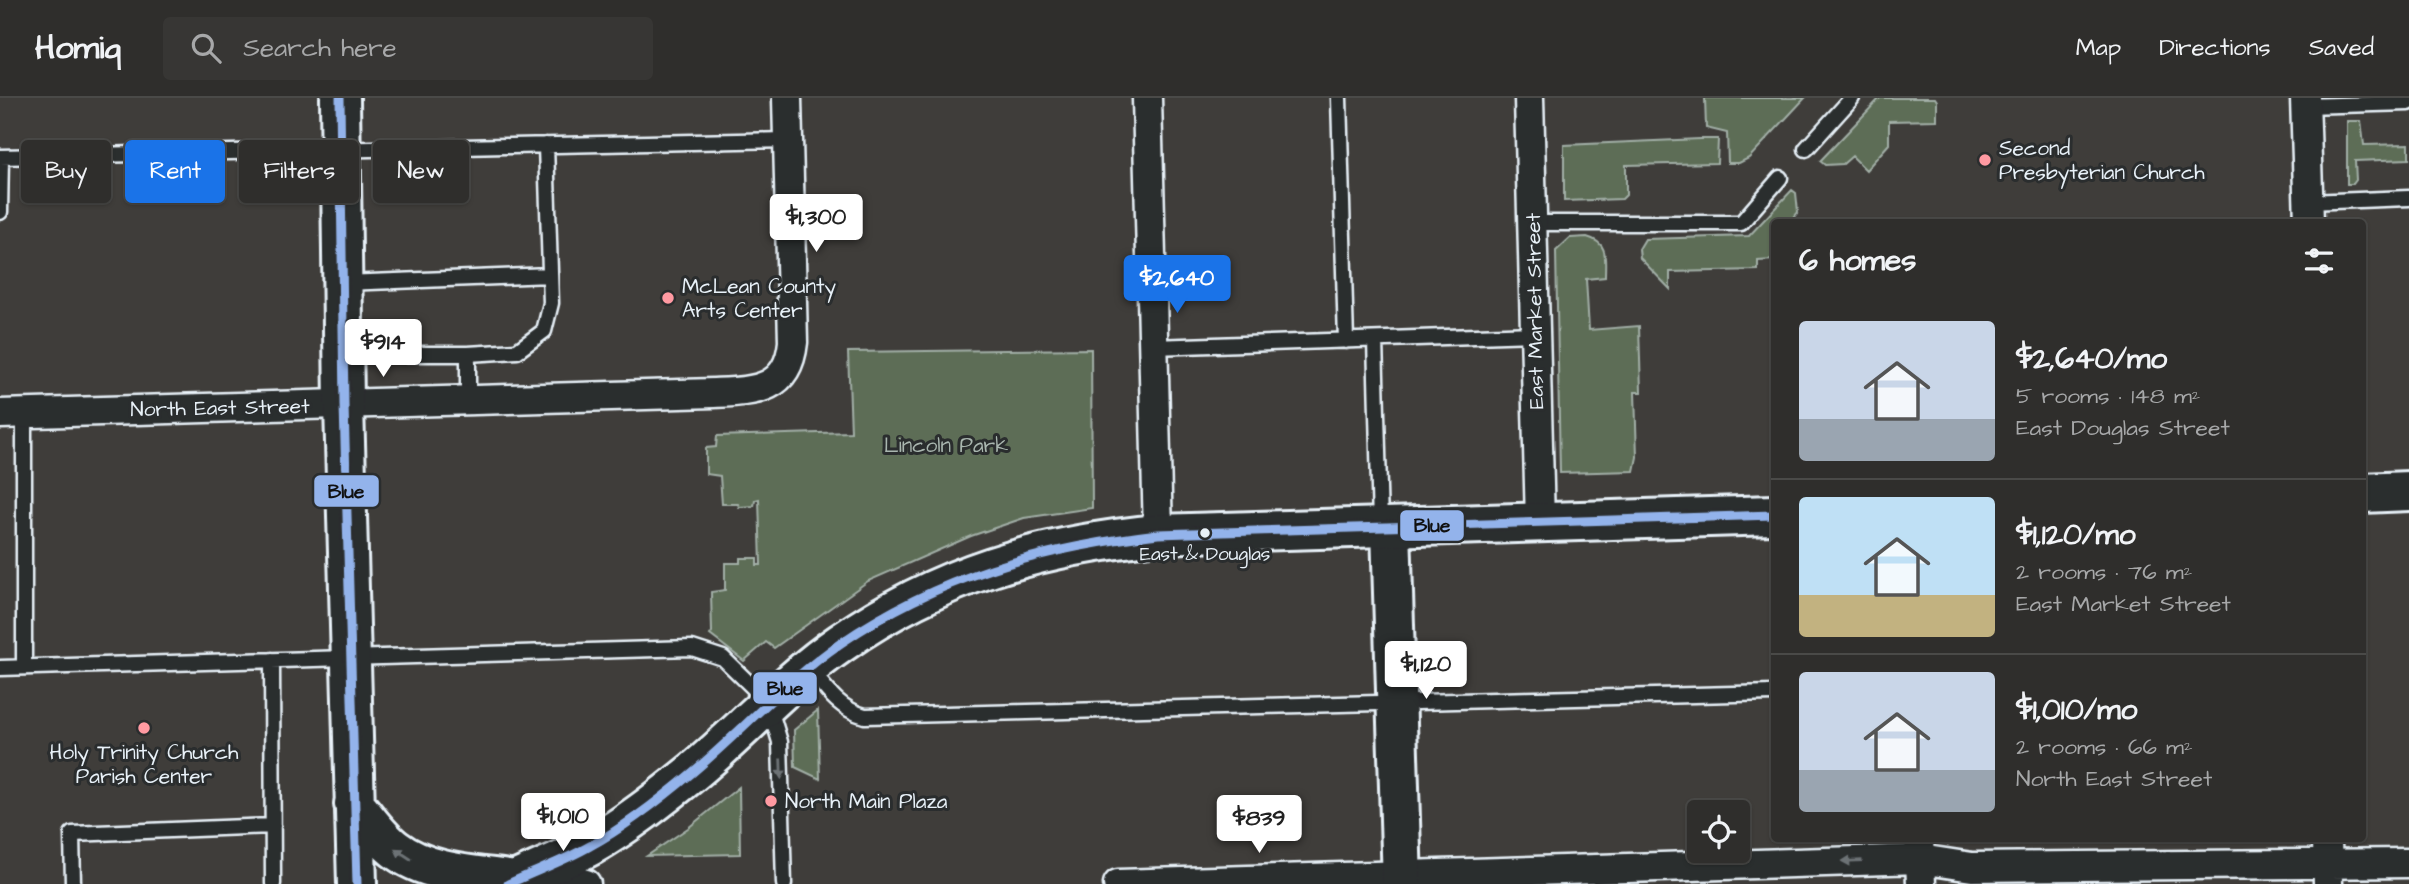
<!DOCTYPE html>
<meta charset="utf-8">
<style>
body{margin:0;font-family:"Architects Daughter",sans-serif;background:#373634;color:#f1f3f6;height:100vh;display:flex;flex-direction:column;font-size:26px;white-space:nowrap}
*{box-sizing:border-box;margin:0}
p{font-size:23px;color:#a7a8a9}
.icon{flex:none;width:38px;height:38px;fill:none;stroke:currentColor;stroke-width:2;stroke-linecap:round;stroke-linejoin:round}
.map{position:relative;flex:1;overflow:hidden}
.side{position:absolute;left:1771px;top:121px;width:595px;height:623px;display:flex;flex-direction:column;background:#2f2e2c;border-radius:7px;box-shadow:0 2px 5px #0004,0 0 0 2px #4a4a48}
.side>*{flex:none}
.top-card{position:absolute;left:21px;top:42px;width:665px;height:63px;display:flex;gap:14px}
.tools{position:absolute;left:1687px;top:702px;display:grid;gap:14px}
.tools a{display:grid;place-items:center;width:63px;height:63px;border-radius:7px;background:#2f2e2c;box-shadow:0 2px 5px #0004,0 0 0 2px #4a4a48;font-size:35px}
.price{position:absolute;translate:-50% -60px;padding:0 16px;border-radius:7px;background:#fff;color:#222;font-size:23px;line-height:46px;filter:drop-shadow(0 2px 4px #0008)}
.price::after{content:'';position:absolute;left:50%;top:42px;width:21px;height:16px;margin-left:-10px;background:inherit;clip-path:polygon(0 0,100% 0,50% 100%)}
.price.on{background:#1a73e8;color:#fff}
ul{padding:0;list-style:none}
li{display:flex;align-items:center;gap:21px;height:175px;padding:0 28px}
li+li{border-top:2px solid #4a4a48}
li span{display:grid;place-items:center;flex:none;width:196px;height:140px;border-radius:7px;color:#555}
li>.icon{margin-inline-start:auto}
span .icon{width:84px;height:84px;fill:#fffc;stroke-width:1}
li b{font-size:30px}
h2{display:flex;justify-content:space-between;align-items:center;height:84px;padding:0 28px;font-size:30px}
.tag{padding:0 24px;border-radius:7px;background:#2f2e2c;box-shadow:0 2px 5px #0004,0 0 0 2px #4a4a48;font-size:24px;line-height:63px}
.tag.on{background:#1a73e8;color:#fff}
header{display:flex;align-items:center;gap:42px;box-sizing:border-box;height:98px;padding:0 35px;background:#2f2e2c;border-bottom:2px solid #4a4a48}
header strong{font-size:33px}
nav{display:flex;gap:38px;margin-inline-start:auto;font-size:24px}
.search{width:490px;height:63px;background:#373634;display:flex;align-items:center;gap:18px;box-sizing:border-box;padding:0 24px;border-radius:7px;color:#a7a8a9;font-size:26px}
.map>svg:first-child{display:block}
.green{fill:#5d6d56;stroke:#a2afa7;stroke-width:2}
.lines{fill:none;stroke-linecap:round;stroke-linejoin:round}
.lane-casing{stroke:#e8f1f8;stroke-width:19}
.street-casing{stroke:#e8f1f8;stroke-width:33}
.secondary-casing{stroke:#e8f1f8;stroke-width:44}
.primary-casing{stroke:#e8f1f8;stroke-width:44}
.lane{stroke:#2a2d2e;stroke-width:14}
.street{stroke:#2a2d2e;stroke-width:28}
.secondary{stroke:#2a2d2e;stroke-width:38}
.primary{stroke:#2a2d2e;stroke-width:38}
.bus-1-casing{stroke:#2a2d2e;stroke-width:14}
.bus-1{stroke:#93b3eb;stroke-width:9}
.oneway{fill:#6c7275}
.poi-dot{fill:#ff9aa2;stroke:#2a2d2e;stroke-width:2.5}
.bus-dot{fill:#e8f1f8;stroke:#2a2d2e;stroke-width:2.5}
.labels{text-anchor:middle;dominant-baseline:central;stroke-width:6;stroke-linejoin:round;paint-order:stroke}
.bus-label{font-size:19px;fill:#e8f1f8;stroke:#2a2d2e}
.poi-label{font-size:21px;fill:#e8f1f8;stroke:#2a2d2e;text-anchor:start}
.street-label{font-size:21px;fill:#e8f1f8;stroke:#2a2d2e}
.park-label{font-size:21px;fill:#a9b6af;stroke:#2a2d2e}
.line-badge{stroke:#2a2d2e;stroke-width:2.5}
.pale-badge-label{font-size:19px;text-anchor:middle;font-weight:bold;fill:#111}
</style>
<header>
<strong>Homiq</strong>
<div class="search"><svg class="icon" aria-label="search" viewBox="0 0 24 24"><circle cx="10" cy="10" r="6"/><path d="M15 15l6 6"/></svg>Search here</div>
<nav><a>Map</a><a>Directions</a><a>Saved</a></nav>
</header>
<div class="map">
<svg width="2409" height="786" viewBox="0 0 2409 786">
<rect width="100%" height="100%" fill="#3f3d3a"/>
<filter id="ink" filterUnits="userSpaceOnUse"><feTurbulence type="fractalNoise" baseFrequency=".0143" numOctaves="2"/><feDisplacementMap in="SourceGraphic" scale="14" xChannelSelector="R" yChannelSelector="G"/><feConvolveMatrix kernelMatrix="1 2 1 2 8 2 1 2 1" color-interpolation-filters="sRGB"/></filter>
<g filter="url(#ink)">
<path class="green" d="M1705 0H1805L1749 60 1739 65H1728L1727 35 1706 30Z
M1880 0H1935L1937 3V22L1889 23V46L1866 72 1852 58 1843 66 1825 67 1820 63Z
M2347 23H2361L2364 47 2409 46V61L2355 63 2356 82 2353 86H2347Z
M1700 41H1718L1717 65 1626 67V97L1622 101 1564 103V47Z
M1792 92 1796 95 1798 114 1790 124H1774V162L1758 163V172L1670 174V191L1640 160 1639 151 1645 141 1749 138Z
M1587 139C1609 145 1605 160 1605 179L1586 181 1589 232 1639 228 1641 294H1635L1637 359 1634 373 1560 375 1556 153 1570 140Z
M1091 251 1092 410 1024 420 971 438 868 483 774 550 766 544 744 563 710 537 712 534 711 494 725 492V465H740V460H757V467H761L759 401 755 402 754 408 739 409 738 406H722L720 378 706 376V350L716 349 717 338 851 334 848 254Z
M818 612 820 681 795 669 794 632Z
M739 689 740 756 647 758 688 730Z"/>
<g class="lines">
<g class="lane-casing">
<path id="lane" d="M1339 0 1346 243
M2305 8 2409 5
M1806 51 1852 0
M0 59 788 42
M2308 104 2409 100
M0 114 1 59
M1533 125H1741L1780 80
M344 185 550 177
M347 224 402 256H468V303
M1375 242 1380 426
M1153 249 1536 236
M468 256 517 253 544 233 551 205 546 47
M24 315V569
M272 562 273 786
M0 570 692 550 723 560 768 604 780 644 784 786
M810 571C826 591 839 611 865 618L1774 595
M73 786 72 736 273 728"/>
</g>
<g class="street-casing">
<path id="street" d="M1147 0 1158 436
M1529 0 1540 425
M2305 0 2309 124
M0 316 714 295C755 293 788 293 793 244L787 0
M1919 740 1921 786
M2327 740 2328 786
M530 777 563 780 586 786
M1118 786 1920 761 1972 769 2409 765"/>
</g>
<g class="secondary-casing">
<path id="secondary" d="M1391 430 1402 786"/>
</g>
<g class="primary-casing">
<path id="primary" d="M340 0 344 307 357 786
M2362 395 2409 393
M354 706C367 720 379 739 395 751 427 776 476 777 516 783
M508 786C535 773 564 762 590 748 627 727 661 700 693 674 744 632 787 582 841 545 940 476 1038 448 1158 436L1774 417"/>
</g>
<use href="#lane" class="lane"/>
<use href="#street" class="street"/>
<use href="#secondary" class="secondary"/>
<use href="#primary" class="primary"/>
<g class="bus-1-casing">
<path id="bus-1" d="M340 0 344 307 357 786
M508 786C535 773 564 763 590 748 627 728 661 701 693 674 743 632 787 582 841 545 939 478 1041 450 1158 436L1774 417"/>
</g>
<use href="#bus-1" class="bus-1"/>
</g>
<defs><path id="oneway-solid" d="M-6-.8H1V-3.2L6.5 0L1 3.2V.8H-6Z" transform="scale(1.75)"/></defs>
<g class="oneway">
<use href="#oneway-solid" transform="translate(781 671) rotate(88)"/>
<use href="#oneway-solid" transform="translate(403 756) rotate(-147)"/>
<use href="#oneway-solid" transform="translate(1852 763) rotate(178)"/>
</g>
</g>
<g class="poi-dot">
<circle cx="1985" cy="62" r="7"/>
<circle cx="668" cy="200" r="7"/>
<circle cx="144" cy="630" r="7"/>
<circle cx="771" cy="703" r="7"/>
</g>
<circle class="bus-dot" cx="1205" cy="435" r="6"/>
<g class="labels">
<g class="bus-label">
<text x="1205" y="456">East &amp; Douglas</text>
</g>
<g class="poi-label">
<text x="1999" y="50">Second<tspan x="1999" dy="24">Presbyterian Church</tspan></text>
<text x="682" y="188">McLean County<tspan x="682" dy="24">Arts Center</tspan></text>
<text x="144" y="654" text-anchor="middle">Holy Trinity Church<tspan x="144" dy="24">Parish Center</tspan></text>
<text x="785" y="703">North Main Plaza</text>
</g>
<g class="street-label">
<text transform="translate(1535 213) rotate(-91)">East Market Street</text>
<text transform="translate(220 310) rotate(-1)">North East Street</text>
</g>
<g class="park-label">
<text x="946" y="347">Lincoln Park</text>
</g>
</g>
<g class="line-badge">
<rect x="313" y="376" width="67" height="34" rx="7" fill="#93b3eb"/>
<rect x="1399" y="411" width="66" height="33" rx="7" fill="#93b3eb"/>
<rect x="752" y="573" width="66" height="34" rx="7" fill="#93b3eb"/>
</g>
<g class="pale-badge-label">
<text x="346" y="400">Blue</text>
<text x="1432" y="434">Blue</text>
<text x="785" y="597">Blue</text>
</g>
</svg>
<div class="tools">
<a><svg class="icon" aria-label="locate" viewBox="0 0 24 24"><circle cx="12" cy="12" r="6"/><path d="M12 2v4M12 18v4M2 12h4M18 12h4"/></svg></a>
</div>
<b class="price" style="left:816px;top:156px">$1,300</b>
<b class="price on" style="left:1177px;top:217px">$2,640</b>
<b class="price" style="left:383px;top:281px">$914</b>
<b class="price" style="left:1426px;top:603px">$1,120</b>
<b class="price" style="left:563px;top:755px">$1,010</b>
<b class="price" style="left:1259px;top:757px">$839</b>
<div class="top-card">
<a class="tag">Buy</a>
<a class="tag on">Rent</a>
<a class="tag">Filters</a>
<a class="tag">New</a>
</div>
<section class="side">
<h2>6 homes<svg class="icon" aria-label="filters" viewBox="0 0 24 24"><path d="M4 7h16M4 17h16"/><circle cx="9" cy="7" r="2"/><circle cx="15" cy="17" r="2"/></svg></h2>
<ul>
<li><span style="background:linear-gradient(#c9d6e8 70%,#9aa5b1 0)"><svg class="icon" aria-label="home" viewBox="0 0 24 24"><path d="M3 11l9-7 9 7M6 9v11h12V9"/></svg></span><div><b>$2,640/mo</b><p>5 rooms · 148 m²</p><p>East Douglas Street</p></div></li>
<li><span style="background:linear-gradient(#bfe0f5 70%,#c2b280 0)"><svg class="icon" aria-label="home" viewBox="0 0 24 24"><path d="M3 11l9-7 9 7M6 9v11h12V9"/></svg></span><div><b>$1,120/mo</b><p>2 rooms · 76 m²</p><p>East Market Street</p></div></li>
<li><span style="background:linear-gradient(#c9d6e8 70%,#9aa5b1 0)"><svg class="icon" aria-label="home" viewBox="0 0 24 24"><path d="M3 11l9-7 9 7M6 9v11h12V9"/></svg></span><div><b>$1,010/mo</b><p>2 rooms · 66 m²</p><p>North East Street</p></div></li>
</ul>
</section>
</div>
